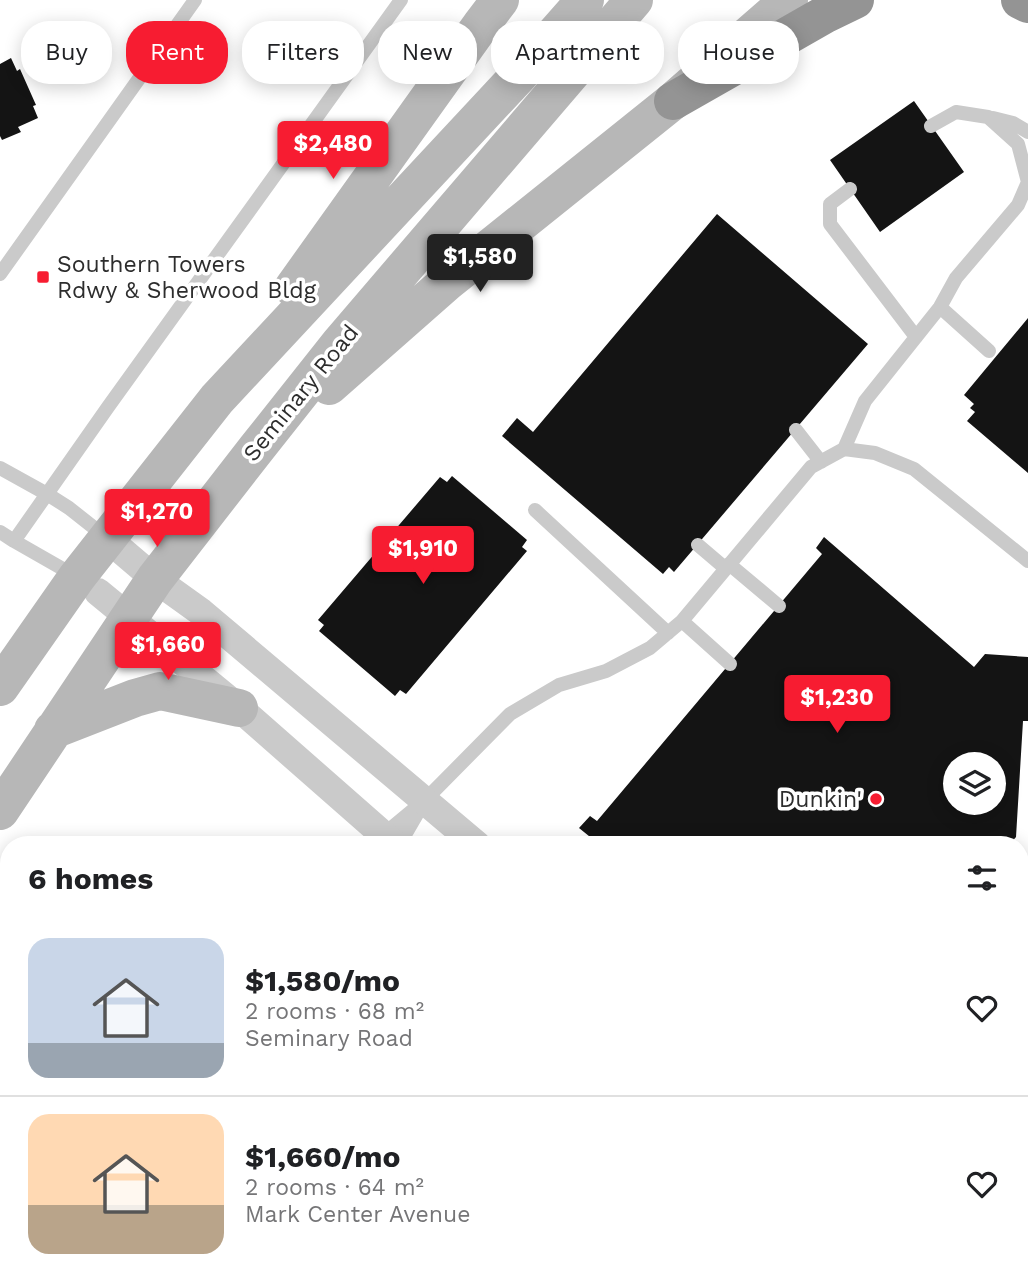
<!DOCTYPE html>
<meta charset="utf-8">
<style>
body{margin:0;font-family:"Work Sans",sans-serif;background:#f2f2f2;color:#202124;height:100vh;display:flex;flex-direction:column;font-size:26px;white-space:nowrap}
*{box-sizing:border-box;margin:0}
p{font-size:23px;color:#757577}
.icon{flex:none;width:38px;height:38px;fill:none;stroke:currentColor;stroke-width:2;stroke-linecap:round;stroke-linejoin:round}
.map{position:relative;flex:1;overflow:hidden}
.side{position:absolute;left:0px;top:836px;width:1029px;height:450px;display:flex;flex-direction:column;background:#fff;border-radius:28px 28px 0 0;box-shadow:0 4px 18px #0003}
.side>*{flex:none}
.banner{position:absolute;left:21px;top:21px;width:987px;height:63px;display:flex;gap:14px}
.fabs{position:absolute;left:943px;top:752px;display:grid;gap:14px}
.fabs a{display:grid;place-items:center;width:63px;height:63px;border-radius:50%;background:#fff;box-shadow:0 4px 18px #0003;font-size:35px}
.price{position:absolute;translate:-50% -60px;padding:0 16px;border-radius:7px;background:#f71c31;color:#fff;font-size:23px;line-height:46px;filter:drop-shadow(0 2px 4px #0008)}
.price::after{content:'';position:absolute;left:50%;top:42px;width:21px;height:16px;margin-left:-10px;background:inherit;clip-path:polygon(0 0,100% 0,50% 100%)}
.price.on{background:#222;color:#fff}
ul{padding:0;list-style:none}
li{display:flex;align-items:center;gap:21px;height:175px;padding:0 28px}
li+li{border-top:2px solid #e0e0e0}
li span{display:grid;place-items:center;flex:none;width:196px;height:140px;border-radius:21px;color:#555}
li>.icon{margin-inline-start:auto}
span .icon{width:84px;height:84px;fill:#fffc;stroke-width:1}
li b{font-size:30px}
h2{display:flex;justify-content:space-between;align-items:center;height:84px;padding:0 28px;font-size:30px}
.chip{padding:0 24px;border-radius:28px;background:#fff;box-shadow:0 4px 18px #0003;font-size:24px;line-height:63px}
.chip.on{background:#f71c31;color:#fff}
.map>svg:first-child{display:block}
.green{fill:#e4ecd8}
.water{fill:#c2deee}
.building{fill:#141414;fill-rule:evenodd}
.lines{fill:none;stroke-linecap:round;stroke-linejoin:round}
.service{stroke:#cacaca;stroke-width:14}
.minor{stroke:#cacaca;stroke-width:28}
.secondary{stroke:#b7b7b7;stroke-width:38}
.motorway{stroke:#949494;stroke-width:38}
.poi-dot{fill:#f71c31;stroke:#fff;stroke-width:2.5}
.labels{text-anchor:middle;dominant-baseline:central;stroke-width:7;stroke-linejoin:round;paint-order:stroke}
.poi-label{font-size:23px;fill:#2d2d2d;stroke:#fff;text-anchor:start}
.street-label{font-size:23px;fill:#2d2d2d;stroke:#fff}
</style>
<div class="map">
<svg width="1028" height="1285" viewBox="0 0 1028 1285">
<rect width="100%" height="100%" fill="#fff"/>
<path class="green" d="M1020 1162 1028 1166V1285H918L922 1278H1020Z"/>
<path class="water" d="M332 1278H414L425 1285H318Z"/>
<path class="building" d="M11 58 17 71 20 69 36 105 33 106 38 118 18 127 21 132 2 140 0 136V64Z
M914 101 964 172 880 232 830 160Z
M717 214 868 344 674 572 669 567 663 574 502 436 517 418 533 432Z
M1028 318V473L967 421 975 412 970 408 974 404 964 395Z
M452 476 527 540 522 547 527 551 406 694 400 690 395 696 319 631 324 625 318 620 440 477 447 482Z
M824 537 974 667 985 654 1028 657V721H1023L1016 837 1009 845H600L579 828 590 816 597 821 822 554 816 548ZM956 765H994V803H956Z
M0 1151 9 1153V1278H238L240 1285H0Z
M540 1278H656L659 1285H549Z"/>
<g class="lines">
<path class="service" d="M993 118 1013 123 1028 132
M850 189 830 204V224L916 337
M0 274 195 0
M940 307 989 351
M796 430 821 462
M844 449 865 401 940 307 956 278 1018 205 1028 182 1018 144 988 117 956 112 931 126
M0 468 47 494 69 508 107 538
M535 510 668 633
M0 532 14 541 77 577
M14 541 108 407 401 0
M698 545 725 568
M729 564 779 606
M682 621 730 664
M371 845 424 801 510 714 559 685 606 671 650 648 682 621 811 467 844 449 875 453 914 469 1028 561
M399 845 420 809"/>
<path class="minor" d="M108 539 155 579 201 612 477 845
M98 592 239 708 395 845
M1020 885 1028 876
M1020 927 1028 936
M1020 983 1028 971
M1020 1021 1028 1012
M826 1285 831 1278"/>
<path class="secondary" d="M293 288 481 25 500 0
M329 386 446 283 673 101 789 0
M0 687 77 577 217 399 520 74 585 0
M53 730 135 698 160 691 239 708
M0 811 155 579 256 449 340 343 634 0"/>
<path class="motorway" d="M1020 0 1028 4
M673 101 824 15 855 0"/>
</g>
<g class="poi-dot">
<rect x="36" y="270" width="14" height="14" rx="3.5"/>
<circle cx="876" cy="799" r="7"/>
</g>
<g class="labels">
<g class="poi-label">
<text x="57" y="264">Southern Towers<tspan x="57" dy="26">Rdwy &amp; Sherwood Bldg</tspan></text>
<text x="862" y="799" text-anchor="end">Dunkin'</text>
</g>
<g class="street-label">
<text transform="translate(301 393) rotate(-51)">Seminary Road</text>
</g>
</g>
</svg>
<div class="fabs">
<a><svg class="icon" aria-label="layers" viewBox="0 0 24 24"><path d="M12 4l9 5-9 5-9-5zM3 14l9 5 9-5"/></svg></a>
</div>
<b class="price" style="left:333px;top:181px">$2,480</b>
<b class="price on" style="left:480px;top:294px">$1,580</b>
<b class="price" style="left:157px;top:549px">$1,270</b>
<b class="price" style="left:423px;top:586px">$1,910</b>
<b class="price" style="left:168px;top:682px">$1,660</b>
<b class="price" style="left:837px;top:735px">$1,230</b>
<div class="banner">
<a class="chip">Buy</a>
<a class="chip on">Rent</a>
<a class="chip">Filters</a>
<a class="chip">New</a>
<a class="chip">Apartment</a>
<a class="chip">House</a>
</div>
<section class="side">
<h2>6 homes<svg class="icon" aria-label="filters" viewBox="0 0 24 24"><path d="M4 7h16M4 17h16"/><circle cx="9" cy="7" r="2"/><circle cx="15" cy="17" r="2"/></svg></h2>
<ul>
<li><span style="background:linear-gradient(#c9d6e8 75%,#9aa5b1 0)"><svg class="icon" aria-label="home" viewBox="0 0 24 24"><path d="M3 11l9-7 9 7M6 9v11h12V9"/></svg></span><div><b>$1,580/mo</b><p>2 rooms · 68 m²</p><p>Seminary Road</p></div><svg class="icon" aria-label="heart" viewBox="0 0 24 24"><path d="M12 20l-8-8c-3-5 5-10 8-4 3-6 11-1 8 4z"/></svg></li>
<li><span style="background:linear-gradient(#ffd9b3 65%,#b9a48a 0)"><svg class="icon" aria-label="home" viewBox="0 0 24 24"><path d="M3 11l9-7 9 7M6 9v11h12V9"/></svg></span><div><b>$1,660/mo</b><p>2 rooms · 64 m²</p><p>Mark Center Avenue</p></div><svg class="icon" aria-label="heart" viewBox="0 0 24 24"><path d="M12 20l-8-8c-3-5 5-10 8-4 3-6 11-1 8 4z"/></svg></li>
</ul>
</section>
</div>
